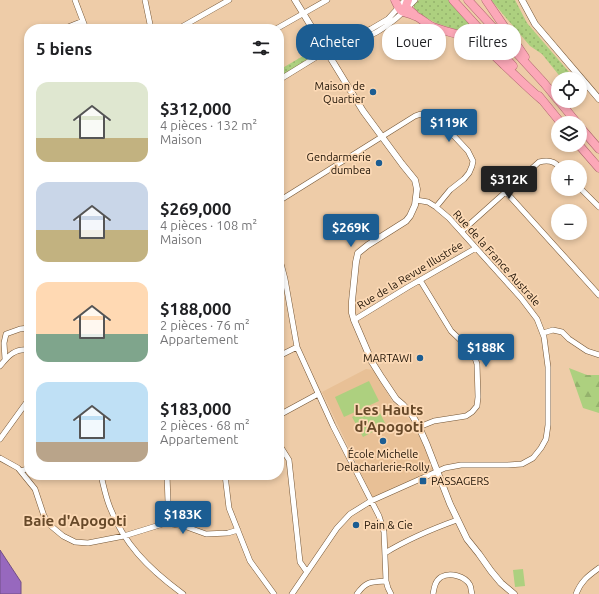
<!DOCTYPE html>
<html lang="fr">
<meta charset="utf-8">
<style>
body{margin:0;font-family:Ubuntu,sans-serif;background:#f6f6f6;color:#202124;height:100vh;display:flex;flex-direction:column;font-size:15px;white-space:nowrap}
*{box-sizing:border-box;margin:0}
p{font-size:13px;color:#757577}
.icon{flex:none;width:22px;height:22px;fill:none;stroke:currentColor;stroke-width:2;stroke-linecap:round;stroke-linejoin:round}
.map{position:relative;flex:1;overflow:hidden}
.side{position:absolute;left:24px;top:24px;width:260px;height:456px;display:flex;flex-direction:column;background:#fff;border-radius:16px;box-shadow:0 2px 6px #0003}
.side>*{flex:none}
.guide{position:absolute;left:296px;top:24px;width:243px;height:36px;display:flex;gap:8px}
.controls{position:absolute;left:551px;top:72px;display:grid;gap:8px}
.controls a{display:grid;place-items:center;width:36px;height:36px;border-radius:50%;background:#fff;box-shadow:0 2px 6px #0003;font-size:20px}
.price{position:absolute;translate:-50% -34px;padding:0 9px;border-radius:4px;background:#1c5d92;color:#fff;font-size:13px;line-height:26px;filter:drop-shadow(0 1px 2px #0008)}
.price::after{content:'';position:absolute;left:50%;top:24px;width:12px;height:9px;margin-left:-6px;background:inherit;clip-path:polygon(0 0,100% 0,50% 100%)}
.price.active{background:#222;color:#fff}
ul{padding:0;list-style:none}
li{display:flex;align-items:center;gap:12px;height:100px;padding:0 12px}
li span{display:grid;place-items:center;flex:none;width:112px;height:80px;border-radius:12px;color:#555}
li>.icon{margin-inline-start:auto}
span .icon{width:48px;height:48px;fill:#fffc;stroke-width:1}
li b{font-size:17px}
h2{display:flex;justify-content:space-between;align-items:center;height:48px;padding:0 12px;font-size:17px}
.pill{padding:0 14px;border-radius:16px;background:#fff;box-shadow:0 2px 6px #0003;font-size:14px;line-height:36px}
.pill.active{background:#1c5d92;color:#fff}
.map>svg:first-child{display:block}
.built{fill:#e8c096}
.grass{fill:url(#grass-dots)}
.forest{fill:url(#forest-firs)}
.pitch{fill:#add07f}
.water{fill:#9768be;stroke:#734e86}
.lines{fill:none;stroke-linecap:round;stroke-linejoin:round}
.minor-casing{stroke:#735535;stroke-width:6}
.tertiary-casing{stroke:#735535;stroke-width:7}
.trunk-casing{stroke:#ae656e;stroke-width:9}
.minor{stroke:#fff;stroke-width:5}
.tertiary{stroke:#fff;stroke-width:6}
.trunk{stroke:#fca8b8;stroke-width:8}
.poi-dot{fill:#1c5d92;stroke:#fcd9b5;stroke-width:1.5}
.labels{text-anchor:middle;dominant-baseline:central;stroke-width:3.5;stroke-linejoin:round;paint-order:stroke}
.poi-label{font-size:11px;fill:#1e1205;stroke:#fcd9b5;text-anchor:end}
.street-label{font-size:11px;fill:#1e1205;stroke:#fcd9b5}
.district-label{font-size:15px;font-weight:bold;fill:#674929;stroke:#fcd9b5}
</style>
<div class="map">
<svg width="599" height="594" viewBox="0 0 599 594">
<defs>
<pattern id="grass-dots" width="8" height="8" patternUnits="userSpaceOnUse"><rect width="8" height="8" fill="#add07f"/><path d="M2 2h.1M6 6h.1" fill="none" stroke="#94b26c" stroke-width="1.8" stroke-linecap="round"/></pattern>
<pattern id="forest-firs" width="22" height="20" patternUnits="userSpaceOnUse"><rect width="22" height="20" fill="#add07f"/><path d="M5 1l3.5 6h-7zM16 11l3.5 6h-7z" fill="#94b26c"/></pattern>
</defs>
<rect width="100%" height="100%" fill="#eecca8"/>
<path class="built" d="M366 369 374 370 393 403 412 422 431 460 434 471 373 498 322 392Z"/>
<path class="grass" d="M419 0H449L472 23 491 46 478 37 436 23 423 16 414 8V5Z
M491 0H515L527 23 569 72 568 73 574 79H562L542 54 530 46Z
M303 56 313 59 279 80V70Z"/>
<path class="forest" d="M569 368 587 375H599V413L583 408Z"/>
<path class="pitch" d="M369 381 379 401 344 417 335 397Z
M376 405 386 425 363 437 352 417Z
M523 569 525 586 515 587 513 570Z"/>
<path class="water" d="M0 550 21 582V594H0Z"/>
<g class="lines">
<g class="minor-casing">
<path id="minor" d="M75 0 86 29
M145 0 151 29
M63 29 83 21
M178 29 229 0
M276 29 327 0
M339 45C352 42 365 39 377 32 391 24 404 12 415 0
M29 50 28 53 29 57
M279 80 318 56 324 48 371 29 388 19 398 8 405 0
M580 188 599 207
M506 192 599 295
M279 201 415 116C424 112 431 114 439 120L468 151 473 161 472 166 469 173 464 179 450 190 436 207
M462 231 539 162C547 160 554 160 559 167
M279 256 285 279 297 347 333 426 379 516 384 532 386 581 388 588 391 594
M354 320 408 287 476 248
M543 333 553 330 562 332 569 339 587 351 599 355
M279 356 297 347
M5 359 4 343 6 334 20 329 29 328
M0 366C8 356 15 348 29 350
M279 416 283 413 318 394
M419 427 434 421 466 416 472 412 477 406 478 397 477 364 475 358 472 351 451 331 420 280
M0 439 29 399
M279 444 289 460 300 562 307 572
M0 458 18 468 35 489 44 516 51 526 63 536 75 542 88 543 124 536 166 523 184 526 206 534 228 533 238 530
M21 471 29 468
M101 475C103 484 105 493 108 502 122 543 149 569 183 594
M225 475 229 508 250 561 274 594
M166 523 168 502 167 475
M385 553C408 539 432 529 457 520
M292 594 337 528 350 514 371 501 445 468 461 465H508L522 464 533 458 541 448 546 439 548 425V367L544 337 537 319 521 298 449 218 436 207 428 202 416 200
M357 594C366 581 371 582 386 581
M433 594C434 588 435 581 441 577 450 572 465 576 470 585 471 587 471 591 472 594
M576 594C581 581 588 576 599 568"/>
</g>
<g class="tertiary-casing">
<path id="tertiary" d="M295 0 363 111 402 164 415 180 417 189 415 205 410 216 406 221 368 245 358 253 356 262 352 301V313L354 320 372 362 382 378 396 399 403 405 412 415 419 427 427 445 450 504 467 539 479 554 491 571 501 583 514 594
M522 0 535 24 599 99"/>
</g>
<g class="trunk-casing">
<path id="trunk" d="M395 0C402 16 402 10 415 16 421 18 426 24 433 27 446 32 461 34 473 40 485 46 495 56 504 65 517 77 529 89 542 100
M408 0 406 6 407 8 414 14
M453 0 513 66
M468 0 544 83 558 100
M486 0 525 57
M539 96 561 123
M559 101 577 123
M580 127 599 149
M579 145 599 168"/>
</g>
<use href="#minor" class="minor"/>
<use href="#tertiary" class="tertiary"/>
<use href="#trunk" class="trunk"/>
</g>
<g class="poi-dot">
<circle cx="373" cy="92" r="4"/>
<circle cx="379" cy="163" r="4"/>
<circle cx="420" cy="358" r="4"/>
<circle cx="383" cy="441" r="4"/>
<rect x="419" y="477" width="8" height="8" rx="2"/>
<circle cx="356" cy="525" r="4"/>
</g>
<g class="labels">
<g class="poi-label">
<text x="365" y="86">Maison de<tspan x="365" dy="13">Quartier</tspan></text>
<text x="371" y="157">Gendarmerie<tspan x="371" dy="13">dumbea</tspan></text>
<text x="412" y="358">MARTAWI</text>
<text x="383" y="454" text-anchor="middle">École Michelle<tspan x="383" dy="13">Delacharlerie-Rolly</tspan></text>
<text x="431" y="481" text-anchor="start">PASSAGERS</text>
<text x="364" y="525" text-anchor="start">Pain &amp; Cie</text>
</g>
<g class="street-label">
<text transform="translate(497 258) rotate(48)">Rue de la France Australe</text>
<text transform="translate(410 275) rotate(-31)">Rue de la Revue Illustrée</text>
</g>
<g class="district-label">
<text x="389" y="409">Les Hauts<tspan x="389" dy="17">d'Apogoti</tspan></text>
<text x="75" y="520">Baie d'Apogoti</text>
</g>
</g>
</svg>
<div class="controls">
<a><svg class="icon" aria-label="locate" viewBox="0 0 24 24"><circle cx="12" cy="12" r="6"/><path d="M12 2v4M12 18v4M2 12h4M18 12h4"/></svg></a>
<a><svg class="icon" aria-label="layers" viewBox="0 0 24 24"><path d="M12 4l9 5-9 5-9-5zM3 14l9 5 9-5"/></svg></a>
<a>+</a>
<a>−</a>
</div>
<b class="price" style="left:449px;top:143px">$119K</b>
<b class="price active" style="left:509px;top:200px">$312K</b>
<b class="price" style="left:351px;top:248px">$269K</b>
<b class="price" style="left:486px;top:368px">$188K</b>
<b class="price" style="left:183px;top:535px">$183K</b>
<div class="guide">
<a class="pill active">Acheter</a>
<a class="pill">Louer</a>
<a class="pill">Filtres</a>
</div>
<section class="side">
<h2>5 biens<svg class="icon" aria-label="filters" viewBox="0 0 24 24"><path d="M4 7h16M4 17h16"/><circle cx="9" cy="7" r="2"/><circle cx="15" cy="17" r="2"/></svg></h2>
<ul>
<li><span style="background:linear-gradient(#dfe7d0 70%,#c2b280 0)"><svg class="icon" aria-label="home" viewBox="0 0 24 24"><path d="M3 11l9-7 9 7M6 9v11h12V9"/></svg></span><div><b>$312,000</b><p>4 pièces · 132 m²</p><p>Maison</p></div></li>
<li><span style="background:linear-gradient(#c9d6e8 60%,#c2b280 0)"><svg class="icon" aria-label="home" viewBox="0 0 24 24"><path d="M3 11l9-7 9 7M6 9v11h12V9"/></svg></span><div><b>$269,000</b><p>4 pièces · 108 m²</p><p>Maison</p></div></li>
<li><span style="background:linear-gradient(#ffd9b3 65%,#7fa58c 0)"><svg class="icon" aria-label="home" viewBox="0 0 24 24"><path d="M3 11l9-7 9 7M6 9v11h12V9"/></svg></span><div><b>$188,000</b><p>2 pièces · 76 m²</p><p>Appartement</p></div></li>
<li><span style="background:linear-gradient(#bfe0f5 75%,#b9a48a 0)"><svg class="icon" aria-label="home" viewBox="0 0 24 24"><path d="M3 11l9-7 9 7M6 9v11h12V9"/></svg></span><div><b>$183,000</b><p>2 pièces · 68 m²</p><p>Appartement</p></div></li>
</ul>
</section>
</div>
